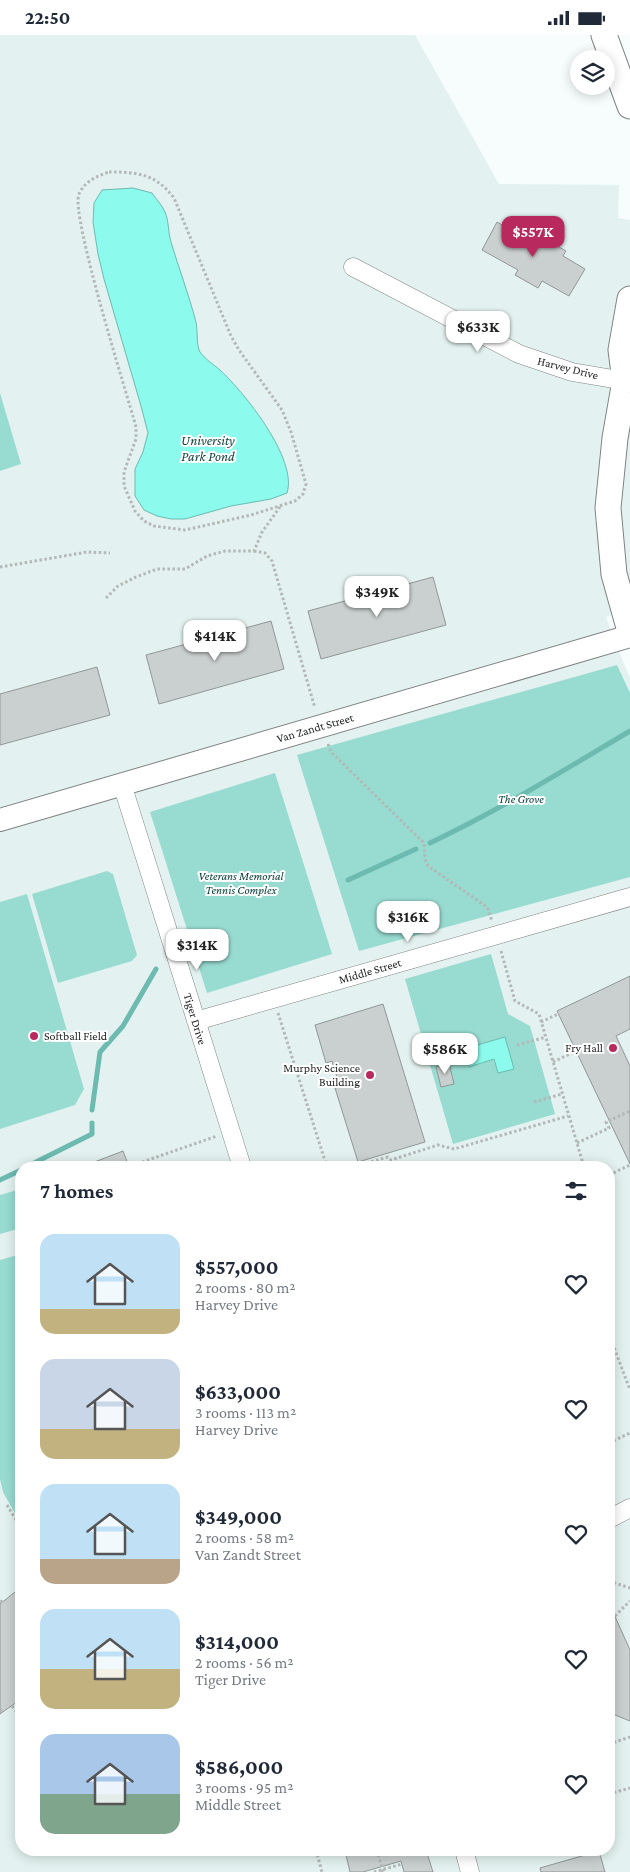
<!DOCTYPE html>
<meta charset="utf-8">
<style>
body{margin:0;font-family:"Crimson Pro",serif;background:#f2f2f3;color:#1f2937;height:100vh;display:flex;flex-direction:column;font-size:19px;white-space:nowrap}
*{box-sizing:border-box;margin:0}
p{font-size:16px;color:#747a83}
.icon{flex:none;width:28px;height:28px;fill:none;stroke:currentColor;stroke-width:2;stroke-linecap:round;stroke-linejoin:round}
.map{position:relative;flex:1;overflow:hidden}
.sheet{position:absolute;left:15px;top:1126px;width:600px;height:695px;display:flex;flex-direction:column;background:#fff;border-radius:20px;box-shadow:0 2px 12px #0003}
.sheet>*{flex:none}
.controls{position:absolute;left:570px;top:15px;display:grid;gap:10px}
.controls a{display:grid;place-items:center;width:45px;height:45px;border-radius:50%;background:#fff;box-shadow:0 2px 12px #0003;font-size:25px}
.price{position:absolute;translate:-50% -42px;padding:0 11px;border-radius:10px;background:#fff;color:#222;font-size:16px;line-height:32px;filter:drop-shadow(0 1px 2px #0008)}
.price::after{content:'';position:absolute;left:50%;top:30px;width:15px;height:11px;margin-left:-8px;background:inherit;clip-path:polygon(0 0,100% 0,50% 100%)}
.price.selected{background:#b82a5d;color:#fff}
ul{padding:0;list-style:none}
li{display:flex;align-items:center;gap:15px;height:125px;padding:0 25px}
li span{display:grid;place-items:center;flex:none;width:140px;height:100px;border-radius:15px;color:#555}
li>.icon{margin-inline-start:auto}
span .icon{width:60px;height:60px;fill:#fffc;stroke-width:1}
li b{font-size:21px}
h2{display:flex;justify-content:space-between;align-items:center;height:60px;padding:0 25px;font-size:21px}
.status{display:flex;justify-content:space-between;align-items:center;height:35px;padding:0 25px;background:#fff;direction:ltr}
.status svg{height:14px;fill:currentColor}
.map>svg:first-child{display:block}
.built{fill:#e3f2f0;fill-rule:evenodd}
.green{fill:#98dbd1}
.water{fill:#8cfaec;stroke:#6cbab0}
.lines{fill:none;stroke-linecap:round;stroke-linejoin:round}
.stream{stroke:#6cbab0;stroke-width:5}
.building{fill:#cad0cf;stroke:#919796}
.minor-casing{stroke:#7e8382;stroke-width:19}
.tertiary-casing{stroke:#7e8382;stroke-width:24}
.secondary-casing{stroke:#7e8382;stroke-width:27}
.path{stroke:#b3b8b7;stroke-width:3;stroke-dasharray:2.5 2.5;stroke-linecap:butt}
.minor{stroke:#fff;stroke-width:18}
.tertiary{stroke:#fff;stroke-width:22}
.secondary{stroke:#fff;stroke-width:25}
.poi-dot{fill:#b82a5d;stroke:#fff;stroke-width:2}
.labels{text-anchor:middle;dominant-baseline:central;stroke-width:4;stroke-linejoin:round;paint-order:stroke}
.street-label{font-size:12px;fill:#232625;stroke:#fff}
.park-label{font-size:12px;font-style:italic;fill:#013833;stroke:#fff}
.poi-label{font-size:12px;fill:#232625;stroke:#fff;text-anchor:end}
.water-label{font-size:14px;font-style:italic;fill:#11443e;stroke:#fff}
</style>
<div class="status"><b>22:50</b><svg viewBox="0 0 49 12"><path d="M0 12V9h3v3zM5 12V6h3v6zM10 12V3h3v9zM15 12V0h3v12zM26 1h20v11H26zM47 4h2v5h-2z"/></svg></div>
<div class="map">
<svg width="630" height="1837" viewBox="0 0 630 1837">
<rect width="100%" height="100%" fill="#f6fdfc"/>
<path class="built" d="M0 0H415L499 149 619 150 618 183 630 185V575L606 582 624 629 630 642V1837H0ZM21 1132H609V1815H21Z"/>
<path class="green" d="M0 358 21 429 0 436Z
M617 630 630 658V842L359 916 297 720Z
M275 738 332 919 207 958 150 777Z
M107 836 113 839 137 920 132 926 58 948 32 859Z
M27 859 84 1054 75 1070 0 1094V867Z
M491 919 508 979 530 991 555 1079 453 1109 405 944Z
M21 1154V1193L0 1199V1160Z
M21 1219V1489L3 1457 0 1444V1225Z"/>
<path class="water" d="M133 153 152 158C156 164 162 170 165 177 169 186 168 197 171 207 179 234 189 260 196 287 198 296 196 310 200 317 206 325 213 329 220 335 244 357 298 424 287 458L271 464 231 471 185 484H171L157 481 144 475 135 461V434L143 417 148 398 141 371 104 244 98 219 93 187 94 168 102 155Z
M505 1002 514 1034 498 1038 494 1024 469 1032 463 1014Z"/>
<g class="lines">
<path class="stream" d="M430 808C500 775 564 735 630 696
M348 845 416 814
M92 1075 100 1017 123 991 156 934
M26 1132 92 1099V1088
M0 1145 21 1135"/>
</g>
<path class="building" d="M497 187 511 195 515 187 566 216 563 221 585 234 569 261 542 246 538 253 515 240 518 235 482 215Z
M433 542 446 590 321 624 308 576Z
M271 586 284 634 159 669 146 620Z
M97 632 110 680 0 710V659Z
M630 941V994L616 1001 630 1031V1129L557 976Z
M383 969 425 1107 358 1127 335 1053 340 1052 332 1026 326 1028 315 990Z
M449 1028 454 1049 441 1052 436 1032Z
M123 1116 128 1129 120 1132H84V1131Z
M15 1557 21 1565V1664L0 1679V1569Z
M609 1568 630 1615V1686L615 1680 609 1683Z
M365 1815H426L433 1837H404L401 1826 363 1837H350L346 1820Z
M599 1816 605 1837H541L540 1833Z"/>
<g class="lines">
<g class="minor-casing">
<path id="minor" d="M353 232 519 319 572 337 625 346
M122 749 242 1132
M196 986 630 862
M609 1484 630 1473
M464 1815 470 1837"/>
</g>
<g class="tertiary-casing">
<path id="tertiary" d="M0 785 630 601"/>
</g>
<g class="secondary-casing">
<path id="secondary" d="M604 0 630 71
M630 337 625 346 615 403 608 473 614 539 630 596
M625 346 621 315 630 264"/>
</g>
<path class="path" d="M109 137C138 137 156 139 174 163L231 301 239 315 282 375 291 397 306 449 303 459 295 466 251 480 185 495 154 491 144 486 135 476 124 451V437L136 404V392C127 359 70 179 79 159 85 146 97 141 109 137Z
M254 516 265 518 272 526 315 673
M0 532 87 517 110 518
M106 563 118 551 136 542 157 534H185L207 521 225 516H254L262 497 280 472
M328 709 331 717 424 808 425 824 428 831 487 872 492 886
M501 916 515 966 539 979 584 1132
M278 978 327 1132
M541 987 558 979
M517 1010 546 1002
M553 1027 576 1016
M534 1067 562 1059
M577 1108 609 1093 606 1087 630 1076
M128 1132 217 1101
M352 1132 388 1122 391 1125 438 1110 454 1114 568 1081
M609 1140 630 1130
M609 1299 630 1355
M609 1408 630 1398
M7 1470 21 1493
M609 1548 612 1547 630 1553
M0 1566 3 1567
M615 1581 630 1566
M12 1671 21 1682
M0 1676 3 1674
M609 1709 630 1702
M609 1759 630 1753
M316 1815 322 1837
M377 1815 383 1837
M595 1815 596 1817
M374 1837 402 1829"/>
<use href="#minor" class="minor"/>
<use href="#tertiary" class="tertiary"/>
<use href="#secondary" class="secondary"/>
</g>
<g class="poi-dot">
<circle cx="34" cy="1001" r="5"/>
<circle cx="613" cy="1013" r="5"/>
<circle cx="370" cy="1040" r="5"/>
</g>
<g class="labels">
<g class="street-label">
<text transform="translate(568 333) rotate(14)">Harvey Drive</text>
<text transform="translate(315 693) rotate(-16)">Van Zandt Street</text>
<text transform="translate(370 936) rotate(-16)">Middle Street</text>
<text transform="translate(195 984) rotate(73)">Tiger Drive</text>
</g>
<g class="park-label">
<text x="521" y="764">The Grove</text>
<text x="241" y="841">Veterans Memorial<tspan x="241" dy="14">Tennis Complex</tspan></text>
</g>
<g class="poi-label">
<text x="44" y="1001" text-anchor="start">Softball Field</text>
<text x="603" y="1013">Fry Hall</text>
<text x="360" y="1033">Murphy Science<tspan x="360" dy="14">Building</tspan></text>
</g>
<g class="water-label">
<text x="208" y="405">University<tspan x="208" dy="16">Park Pond</tspan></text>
</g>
</g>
</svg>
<div class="controls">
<a><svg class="icon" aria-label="layers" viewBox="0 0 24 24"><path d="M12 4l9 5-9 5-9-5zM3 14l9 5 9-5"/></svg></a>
</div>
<b class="price selected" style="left:533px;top:223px">$557K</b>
<b class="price" style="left:478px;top:318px">$633K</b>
<b class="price" style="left:377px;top:583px">$349K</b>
<b class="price" style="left:215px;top:627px">$414K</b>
<b class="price" style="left:408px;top:908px">$316K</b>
<b class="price" style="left:197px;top:936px">$314K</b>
<b class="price" style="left:445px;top:1040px">$586K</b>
<section class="sheet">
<h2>7 homes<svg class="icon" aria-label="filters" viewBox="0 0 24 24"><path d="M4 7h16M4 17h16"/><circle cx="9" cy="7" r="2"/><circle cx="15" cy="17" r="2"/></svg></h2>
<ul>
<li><span style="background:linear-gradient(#bfe0f5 75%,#c2b280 0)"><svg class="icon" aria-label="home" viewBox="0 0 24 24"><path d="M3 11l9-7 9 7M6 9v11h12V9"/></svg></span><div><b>$557,000</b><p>2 rooms · 80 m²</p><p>Harvey Drive</p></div><svg class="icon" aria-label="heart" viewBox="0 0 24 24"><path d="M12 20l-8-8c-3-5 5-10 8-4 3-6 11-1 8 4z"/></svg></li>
<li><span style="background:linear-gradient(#c9d6e8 70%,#c2b280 0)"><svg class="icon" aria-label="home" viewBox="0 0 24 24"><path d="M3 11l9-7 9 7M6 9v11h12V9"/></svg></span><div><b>$633,000</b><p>3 rooms · 113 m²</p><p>Harvey Drive</p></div><svg class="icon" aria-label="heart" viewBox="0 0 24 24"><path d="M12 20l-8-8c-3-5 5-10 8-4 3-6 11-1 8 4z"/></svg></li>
<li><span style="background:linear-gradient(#bfe0f5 75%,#b9a48a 0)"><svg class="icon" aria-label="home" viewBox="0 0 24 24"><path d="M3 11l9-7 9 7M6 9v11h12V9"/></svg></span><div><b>$349,000</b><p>2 rooms · 58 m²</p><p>Van Zandt Street</p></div><svg class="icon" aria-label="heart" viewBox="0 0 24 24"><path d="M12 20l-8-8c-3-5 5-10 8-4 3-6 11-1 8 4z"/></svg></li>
<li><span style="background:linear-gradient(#bfe0f5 60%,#c2b280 0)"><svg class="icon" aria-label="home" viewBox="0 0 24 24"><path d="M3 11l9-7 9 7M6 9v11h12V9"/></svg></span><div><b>$314,000</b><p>2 rooms · 56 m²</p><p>Tiger Drive</p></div><svg class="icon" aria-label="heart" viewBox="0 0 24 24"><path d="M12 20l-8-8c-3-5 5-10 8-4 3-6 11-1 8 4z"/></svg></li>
<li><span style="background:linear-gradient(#a9c7e8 60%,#7fa58c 0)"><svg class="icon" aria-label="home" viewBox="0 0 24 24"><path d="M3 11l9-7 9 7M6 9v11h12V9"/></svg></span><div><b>$586,000</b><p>3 rooms · 95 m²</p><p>Middle Street</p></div><svg class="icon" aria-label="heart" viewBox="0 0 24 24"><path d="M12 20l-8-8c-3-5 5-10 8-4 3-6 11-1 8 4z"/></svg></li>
</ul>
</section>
</div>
